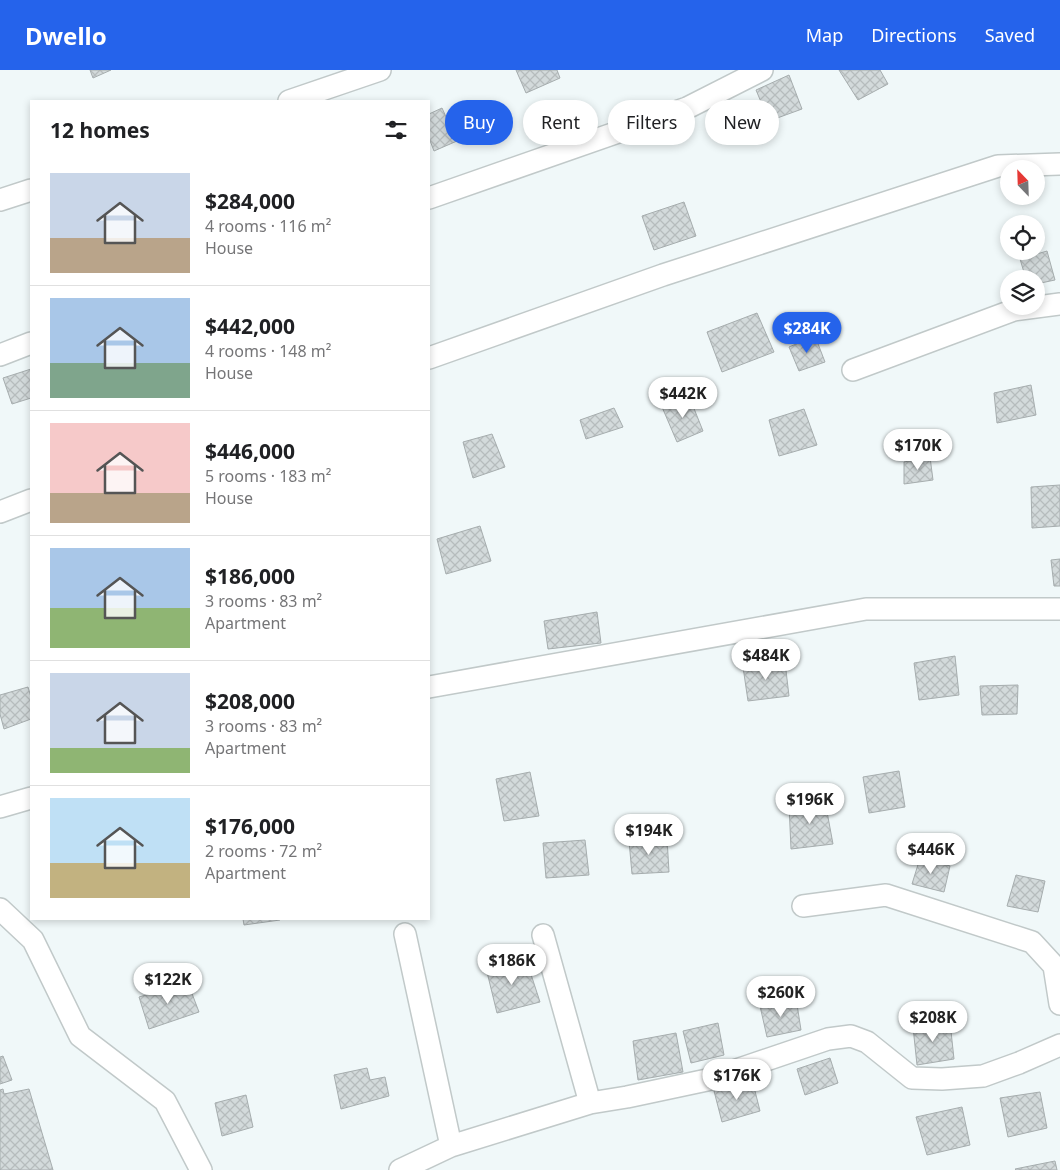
<!DOCTYPE html>
<meta charset="utf-8">
<style>
body{margin:0;font-family:"Noto Sans",sans-serif;background:#f6f6f6;color:#202124;height:100vh;display:flex;flex-direction:column;font-size:19px;white-space:nowrap}
*{box-sizing:border-box;margin:0}
p{font-size:16px;color:#757577}
.icon{flex:none;width:28px;height:28px;fill:none;stroke:currentColor;stroke-width:2;stroke-linecap:round;stroke-linejoin:round}
.map{position:relative;flex:1;overflow:hidden}
.side{position:absolute;left:30px;top:30px;width:400px;height:820px;display:flex;flex-direction:column;background:#fff;border-radius:0px;box-shadow:0 2px 8px #0003}
.side>*{flex:none}
.banner{position:absolute;left:445px;top:30px;width:475px;height:45px;display:flex;gap:10px}
.needle{width:32px;rotate:337deg}
.controls{position:absolute;left:1000px;top:90px;display:grid;gap:10px}
.controls a{display:grid;place-items:center;width:45px;height:45px;border-radius:50%;background:#fff;box-shadow:0 2px 8px #0003;font-size:25px}
.price{position:absolute;translate:-50% -42px;padding:0 11px;border-radius:18px;background:#fff;color:#222;font-size:16px;line-height:32px;filter:drop-shadow(0 1px 2px #0008)}
.price::after{content:'';position:absolute;left:50%;top:30px;width:15px;height:11px;margin-left:-8px;background:inherit;clip-path:polygon(0 0,100% 0,50% 100%)}
.price.selected{background:#2563eb;color:#fff}
ul{padding:0;list-style:none}
li{display:flex;align-items:center;gap:15px;height:125px;padding:0 20px}
li+li{border-top:1px solid #e0e0e0}
li span{display:grid;place-items:center;flex:none;width:140px;height:100px;border-radius:0px;color:#555}
li>.icon{margin-inline-start:auto}
span .icon{width:60px;height:60px;fill:#fffc;stroke-width:1}
li b{font-size:21px}
h2{display:flex;justify-content:space-between;align-items:center;height:60px;padding:0 20px;font-size:21px}
.pill{padding:0 18px;border-radius:22px;background:#fff;box-shadow:0 2px 8px #0003;font-size:18px;line-height:45px}
.pill.selected{background:#2563eb;color:#fff}
header{display:flex;align-items:center;gap:30px;box-sizing:border-box;height:70px;padding:0 25px;background:#2563eb;color:#fff}
header strong{font-size:24px}
nav{display:flex;gap:28px;margin-inline-start:auto;font-size:18px}
.map>svg:first-child{display:block}
.building{fill:url(#building-cross-hatch);stroke:#a6adae}
.lines{fill:none;stroke-linecap:round;stroke-linejoin:round}
.street-casing{stroke:#c1c9c9;stroke-width:24}
.street{stroke:#fff;stroke-width:21}
</style>
<header>
<strong>Dwello</strong>
<nav><a>Map</a><a>Directions</a><a>Saved</a></nav>
</header>
<div class="map">
<svg width="1060" height="1100" viewBox="0 0 1060 1100">
<defs>
<pattern id="building-cross-hatch" width="8" height="8" patternUnits="userSpaceOnUse" patternTransform="scale(1.25)"><rect width="8" height="8" fill="#d3dadb"/><path d="M0 0l8 8M0 8l8-8" fill="none" stroke="#b6bcbd"/></pattern>
</defs>
<rect width="100%" height="100%" fill="#f0f8f9"/>
<path class="building" d="M90 0H111L93 8Z
M516 0H557L560 8 526 23Z
M839 0H880L888 14 858 30Z
M789 5 802 39 769 51 756 20Z
M442 38 457 71 434 81 429 68V44Z
M684 132 696 166 654 180 642 146Z
M1047 181 1055 210 1036 214V209H1026L1020 189Z
M757 243 774 282 722 302 707 262Z
M815 266 825 292 799 301 789 277Z
M31 299V328L12 334 3 308Z
M1031 315 1036 345 997 353 994 323Z
M689 326 703 361 677 372 662 337Z
M614 338 623 357 586 369 580 350Z
M804 339 817 375 779 386 769 350Z
M492 364 505 397 473 408 463 372Z
M930 387 933 410 904 414V392Z
M1060 415V456L1032 458 1031 417Z
M480 456 491 491 446 504 437 469Z
M1060 489V516H1054L1051 490Z
M597 542 601 573 548 579 544 551Z
M955 586 959 625 919 630 914 593Z
M785 592 789 626 748 631 743 597Z
M1018 615 1017 644 982 645 980 616Z
M28 617 31 627V649L4 659 0 644V625Z
M899 701 905 737 869 743 863 707Z
M530 702 539 746 504 751 496 709Z
M825 731 833 774 791 779 789 735Z
M667 768 669 802 632 804 629 771Z
M585 770 589 805 546 808 543 773Z
M920 788 950 796 944 822 912 814Z
M1016 805 1045 811 1038 842 1007 836Z
M243 849H280V850L244 855Z
M526 889 540 932 497 943 486 898Z
M188 913 199 942 149 959 139 927Z
M796 928 801 960 767 967 760 936Z
M950 952 954 989 917 995 913 957Z
M718 953 724 985 691 993 683 961Z
M676 963 683 1002 638 1010 633 971Z
M3 986 12 1010 0 1014V987Z
M830 988 838 1013 805 1025 797 999Z
M367 998 370 1010 385 1007 389 1026 341 1039 334 1005Z
M752 1009 760 1041 722 1052 714 1021Z
M3 1019 4 1024 29 1019 53 1100H0V1020Z
M1040 1022 1047 1058 1008 1067 1000 1028Z
M246 1025 253 1057 222 1066 215 1033Z
M962 1037 970 1075 927 1085 916 1047Z
M1055 1091 1057 1100H1016L1015 1099Z"/>
<g class="lines">
<g class="street-casing">
<path id="street" d="M289 31 380 0
M429 128 687 38 762 0
M0 130 31 120
M0 285 31 273
M429 288 663 205 998 96 1060 94
M853 300 1014 240 1060 234
M0 442 31 430
M429 617 866 539H1060
M0 737 31 728
M803 836 886 825 1032 872 1054 896 1060 934
M0 839 33 870 80 966 165 1031 201 1100
M405 864 451 1076
M543 865 590 1033
M400 1100 451 1076 590 1033 627 1027 707 1010 828 969 851 966 867 972 912 1008 942 1009 983 1006 1019 993 1060 975"/>
</g>
<use href="#street" class="street"/>
</g>
</svg>
<div class="controls">
<a><svg class="needle" viewBox="-14 -14 28 28"><path d="M0-13l5 13h-10z" fill="#e53935"/><path d="M0 13l5-13h-10z" fill="#757577"/></svg></a>
<a><svg class="icon" aria-label="locate" viewBox="0 0 24 24"><circle cx="12" cy="12" r="6"/><path d="M12 2v4M12 18v4M2 12h4M18 12h4"/></svg></a>
<a><svg class="icon" aria-label="layers" viewBox="0 0 24 24"><path d="M12 4l9 5-9 5-9-5zM3 14l9 5 9-5"/></svg></a>
</div>
<b class="price selected" style="left:807px;top:284px">$284K</b>
<b class="price" style="left:683px;top:349px">$442K</b>
<b class="price" style="left:918px;top:401px">$170K</b>
<b class="price" style="left:766px;top:611px">$484K</b>
<b class="price" style="left:810px;top:755px">$196K</b>
<b class="price" style="left:649px;top:786px">$194K</b>
<b class="price" style="left:931px;top:805px">$446K</b>
<b class="price" style="left:512px;top:916px">$186K</b>
<b class="price" style="left:168px;top:935px">$122K</b>
<b class="price" style="left:781px;top:948px">$260K</b>
<b class="price" style="left:933px;top:973px">$208K</b>
<b class="price" style="left:737px;top:1031px">$176K</b>
<div class="banner">
<a class="pill selected">Buy</a>
<a class="pill">Rent</a>
<a class="pill">Filters</a>
<a class="pill">New</a>
</div>
<section class="side">
<h2>12 homes<svg class="icon" aria-label="filters" viewBox="0 0 24 24"><path d="M4 7h16M4 17h16"/><circle cx="9" cy="7" r="2"/><circle cx="15" cy="17" r="2"/></svg></h2>
<ul>
<li><span style="background:linear-gradient(#c9d6e8 65%,#b9a48a 0)"><svg class="icon" aria-label="home" viewBox="0 0 24 24"><path d="M3 11l9-7 9 7M6 9v11h12V9"/></svg></span><div><b>$284,000</b><p>4 rooms · 116 m²</p><p>House</p></div></li>
<li><span style="background:linear-gradient(#a9c7e8 65%,#7fa58c 0)"><svg class="icon" aria-label="home" viewBox="0 0 24 24"><path d="M3 11l9-7 9 7M6 9v11h12V9"/></svg></span><div><b>$442,000</b><p>4 rooms · 148 m²</p><p>House</p></div></li>
<li><span style="background:linear-gradient(#f6c9c9 70%,#b9a48a 0)"><svg class="icon" aria-label="home" viewBox="0 0 24 24"><path d="M3 11l9-7 9 7M6 9v11h12V9"/></svg></span><div><b>$446,000</b><p>5 rooms · 183 m²</p><p>House</p></div></li>
<li><span style="background:linear-gradient(#a9c7e8 60%,#8fb573 0)"><svg class="icon" aria-label="home" viewBox="0 0 24 24"><path d="M3 11l9-7 9 7M6 9v11h12V9"/></svg></span><div><b>$186,000</b><p>3 rooms · 83 m²</p><p>Apartment</p></div></li>
<li><span style="background:linear-gradient(#c9d6e8 75%,#8fb573 0)"><svg class="icon" aria-label="home" viewBox="0 0 24 24"><path d="M3 11l9-7 9 7M6 9v11h12V9"/></svg></span><div><b>$208,000</b><p>3 rooms · 83 m²</p><p>Apartment</p></div></li>
<li><span style="background:linear-gradient(#bfe0f5 65%,#c2b280 0)"><svg class="icon" aria-label="home" viewBox="0 0 24 24"><path d="M3 11l9-7 9 7M6 9v11h12V9"/></svg></span><div><b>$176,000</b><p>2 rooms · 72 m²</p><p>Apartment</p></div></li>
</ul>
</section>
</div>
